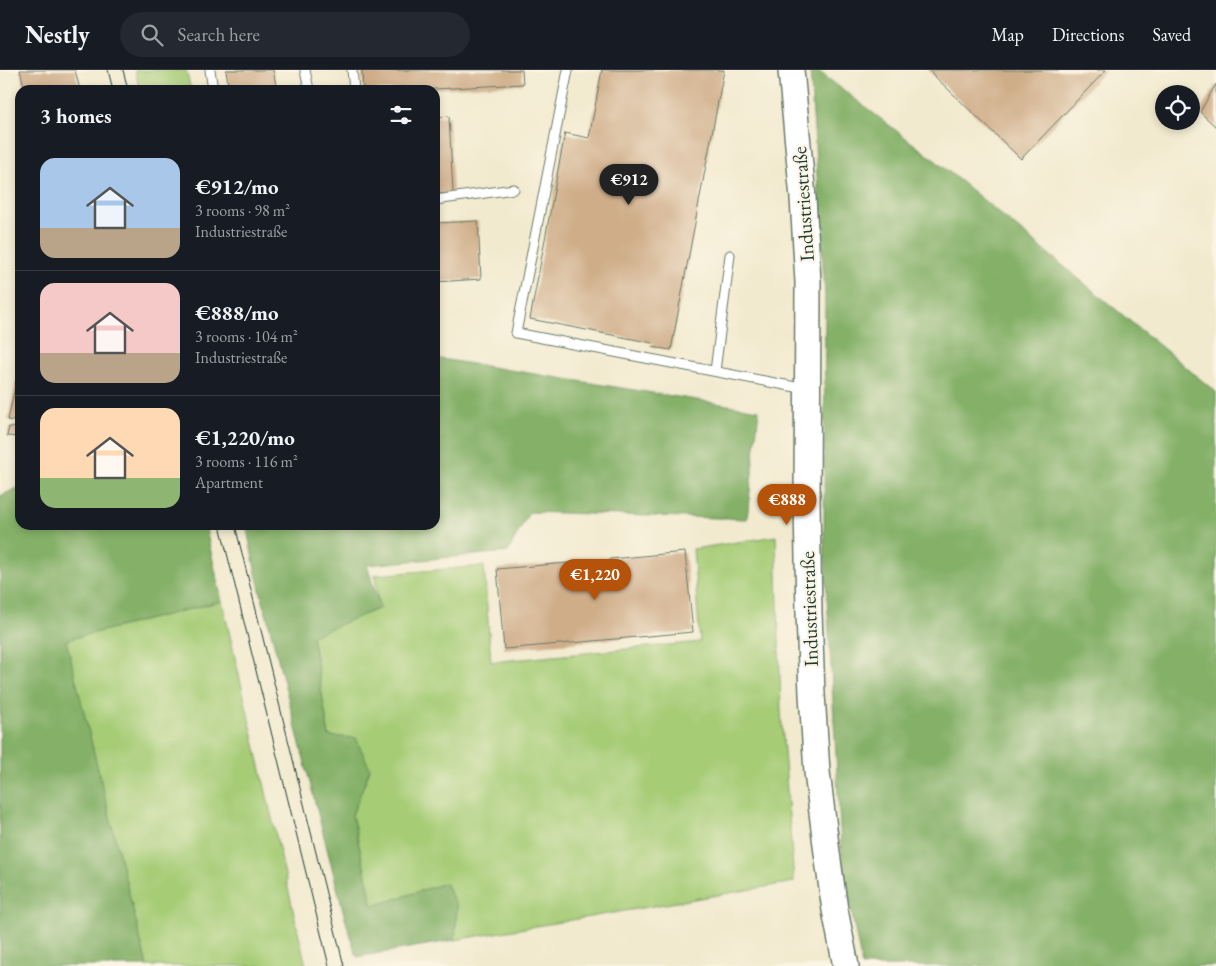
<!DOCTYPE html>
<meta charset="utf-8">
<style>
body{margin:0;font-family:"EB Garamond",serif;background:#242831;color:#f1f3f6;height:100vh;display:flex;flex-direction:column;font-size:19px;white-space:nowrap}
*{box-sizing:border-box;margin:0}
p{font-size:16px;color:#9ea1a6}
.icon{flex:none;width:28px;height:28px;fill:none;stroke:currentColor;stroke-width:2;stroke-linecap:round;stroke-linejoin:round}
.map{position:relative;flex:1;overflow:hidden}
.sheet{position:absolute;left:15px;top:15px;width:425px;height:445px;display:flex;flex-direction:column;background:#171b24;border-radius:15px;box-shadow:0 2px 8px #0003}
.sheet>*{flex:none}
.tools{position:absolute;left:1155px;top:15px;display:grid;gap:10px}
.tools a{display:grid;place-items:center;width:45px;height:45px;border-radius:50%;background:#171b24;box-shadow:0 2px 8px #0003;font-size:25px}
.price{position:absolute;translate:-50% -42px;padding:0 11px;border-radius:18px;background:#b45309;color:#fff;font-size:16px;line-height:32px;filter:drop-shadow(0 1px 2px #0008)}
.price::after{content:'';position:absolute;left:50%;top:30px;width:15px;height:11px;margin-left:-8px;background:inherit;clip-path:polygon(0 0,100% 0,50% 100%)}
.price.active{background:#222;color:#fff}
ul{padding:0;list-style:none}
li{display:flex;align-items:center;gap:15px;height:125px;padding:0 25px}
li+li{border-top:1px solid #363941}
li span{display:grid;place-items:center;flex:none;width:140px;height:100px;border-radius:15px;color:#555}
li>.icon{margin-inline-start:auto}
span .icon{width:60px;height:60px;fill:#fffc;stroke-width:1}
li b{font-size:21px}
h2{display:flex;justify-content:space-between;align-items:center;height:60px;padding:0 25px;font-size:21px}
header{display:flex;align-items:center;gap:30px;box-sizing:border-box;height:70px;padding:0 25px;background:#171b24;border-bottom:1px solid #363941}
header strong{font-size:24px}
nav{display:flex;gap:28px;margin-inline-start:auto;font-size:18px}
.search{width:350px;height:45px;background:#242831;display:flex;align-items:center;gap:12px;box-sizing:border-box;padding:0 18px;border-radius:28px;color:#9ea1a6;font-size:19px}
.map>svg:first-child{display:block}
.green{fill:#a6cc76;stroke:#628455}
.forest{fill:#84b067;stroke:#52764e}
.building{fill:#cfad89}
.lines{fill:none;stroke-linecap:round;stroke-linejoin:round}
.lane-casing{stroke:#697a6a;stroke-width:11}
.secondary-casing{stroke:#697a6a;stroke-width:28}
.lane{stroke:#fff;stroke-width:9}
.secondary{stroke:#fff;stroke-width:25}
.tram{stroke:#1f3d34;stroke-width:1}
.labels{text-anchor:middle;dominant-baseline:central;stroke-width:4;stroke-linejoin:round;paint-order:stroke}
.street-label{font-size:20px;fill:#1f3d34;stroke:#fcf5e5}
</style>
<header>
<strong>Nestly</strong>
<div class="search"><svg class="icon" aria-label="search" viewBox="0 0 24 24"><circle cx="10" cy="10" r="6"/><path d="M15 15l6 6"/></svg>Search here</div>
<nav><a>Map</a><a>Directions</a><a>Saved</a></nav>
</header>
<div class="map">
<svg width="1216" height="896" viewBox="0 0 1216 896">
<rect width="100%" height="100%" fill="#fcf5e5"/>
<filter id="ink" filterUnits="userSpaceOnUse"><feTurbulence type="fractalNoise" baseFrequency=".02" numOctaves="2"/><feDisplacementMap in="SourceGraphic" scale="10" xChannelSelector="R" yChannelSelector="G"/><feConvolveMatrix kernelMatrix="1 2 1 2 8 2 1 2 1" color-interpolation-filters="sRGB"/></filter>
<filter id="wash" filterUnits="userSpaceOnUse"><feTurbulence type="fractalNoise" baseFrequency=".0096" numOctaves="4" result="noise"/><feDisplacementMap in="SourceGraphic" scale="20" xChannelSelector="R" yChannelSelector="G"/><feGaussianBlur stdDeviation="1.12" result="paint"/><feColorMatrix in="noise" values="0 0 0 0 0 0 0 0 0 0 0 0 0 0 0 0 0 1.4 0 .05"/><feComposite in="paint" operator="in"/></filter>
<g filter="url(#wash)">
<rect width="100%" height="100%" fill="#f2eacf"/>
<path class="green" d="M135 0H186L191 20H140Z
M776 466 781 641 794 812 455 870 457 836H373L352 745 370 699 329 666 312 565 379 538 375 505 484 496 491 592 700 572 693 479Z
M222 531 306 896H147L65 570Z"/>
<path class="forest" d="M810 0H817L936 91 1216 322V896H862L842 793 824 473 825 226Z
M435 288 759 340 747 449 529 442 508 482 367 495 380 538 312 566 329 666 356 668 370 699 352 745 373 836 445 813 457 836 455 870 357 887 345 848 257 508 246 455H435Z
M20 417V455H205L222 531 66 570 147 896H0V426Z"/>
<g id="blocks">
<path class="building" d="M20 0H75L80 20H25Z
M226 0H273L277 20H229Z
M362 0H522L523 14 418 20H363Z
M602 0H724L671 280 652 277 653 273 530 249 565 63 589 68Z
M928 0H1106L1021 89Z
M1216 14V57L1200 42Z
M449 46 453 123 435 124V47Z
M478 151 481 209 435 212V153Z
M19 298H20V352L8 350Z
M9 357 20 358V367L7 366Z
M685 482 693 562 504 579 497 499 591 491 592 502 611 501 610 489Z"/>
</g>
</g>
<g filter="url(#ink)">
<use href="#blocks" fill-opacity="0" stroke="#697a6a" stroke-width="1"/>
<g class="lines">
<g class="lane-casing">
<path id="lane" d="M210 0 213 20
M305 0 309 20
M352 0 354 20
M568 0 516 263 806 319
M435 130 514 119
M715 301 730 185"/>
</g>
<g class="secondary-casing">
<path id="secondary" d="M791 0 803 128 808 212 807 433 809 543 812 624 817 702 827 783 835 840 846 896"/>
</g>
<use href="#lane" class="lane"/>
<use href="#secondary" class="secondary"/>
<path class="tram" d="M108 0 113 20
M123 0 128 20
M220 455 329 896
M235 455 344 896"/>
</g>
</g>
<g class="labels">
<g class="street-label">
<text transform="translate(803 134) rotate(-94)">Industriestraße</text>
<text transform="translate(809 539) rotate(-92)">Industriestraße</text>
</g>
</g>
</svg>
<div class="tools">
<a><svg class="icon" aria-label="locate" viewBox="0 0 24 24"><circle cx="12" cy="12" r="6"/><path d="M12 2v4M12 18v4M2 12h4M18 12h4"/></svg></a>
</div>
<b class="price active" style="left:629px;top:136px">€912</b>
<b class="price" style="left:787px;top:456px">€888</b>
<b class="price" style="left:595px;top:531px">€1,220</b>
<section class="sheet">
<h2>3 homes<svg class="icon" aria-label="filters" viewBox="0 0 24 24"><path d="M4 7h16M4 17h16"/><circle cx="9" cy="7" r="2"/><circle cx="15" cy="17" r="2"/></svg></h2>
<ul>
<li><span style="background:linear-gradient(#a9c7e8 70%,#b9a48a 0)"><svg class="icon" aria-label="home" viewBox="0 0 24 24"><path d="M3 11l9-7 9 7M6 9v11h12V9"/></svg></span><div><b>€912/mo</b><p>3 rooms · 98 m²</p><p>Industriestraße</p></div></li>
<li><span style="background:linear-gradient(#f6c9c9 70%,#b9a48a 0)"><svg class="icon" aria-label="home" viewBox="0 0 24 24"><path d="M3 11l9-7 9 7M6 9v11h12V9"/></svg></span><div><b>€888/mo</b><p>3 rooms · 104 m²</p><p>Industriestraße</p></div></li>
<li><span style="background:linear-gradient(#ffd9b3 70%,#8fb573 0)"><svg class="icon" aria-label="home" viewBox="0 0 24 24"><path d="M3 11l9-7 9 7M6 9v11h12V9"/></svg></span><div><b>€1,220/mo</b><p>3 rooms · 116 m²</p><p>Apartment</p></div></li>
</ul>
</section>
</div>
